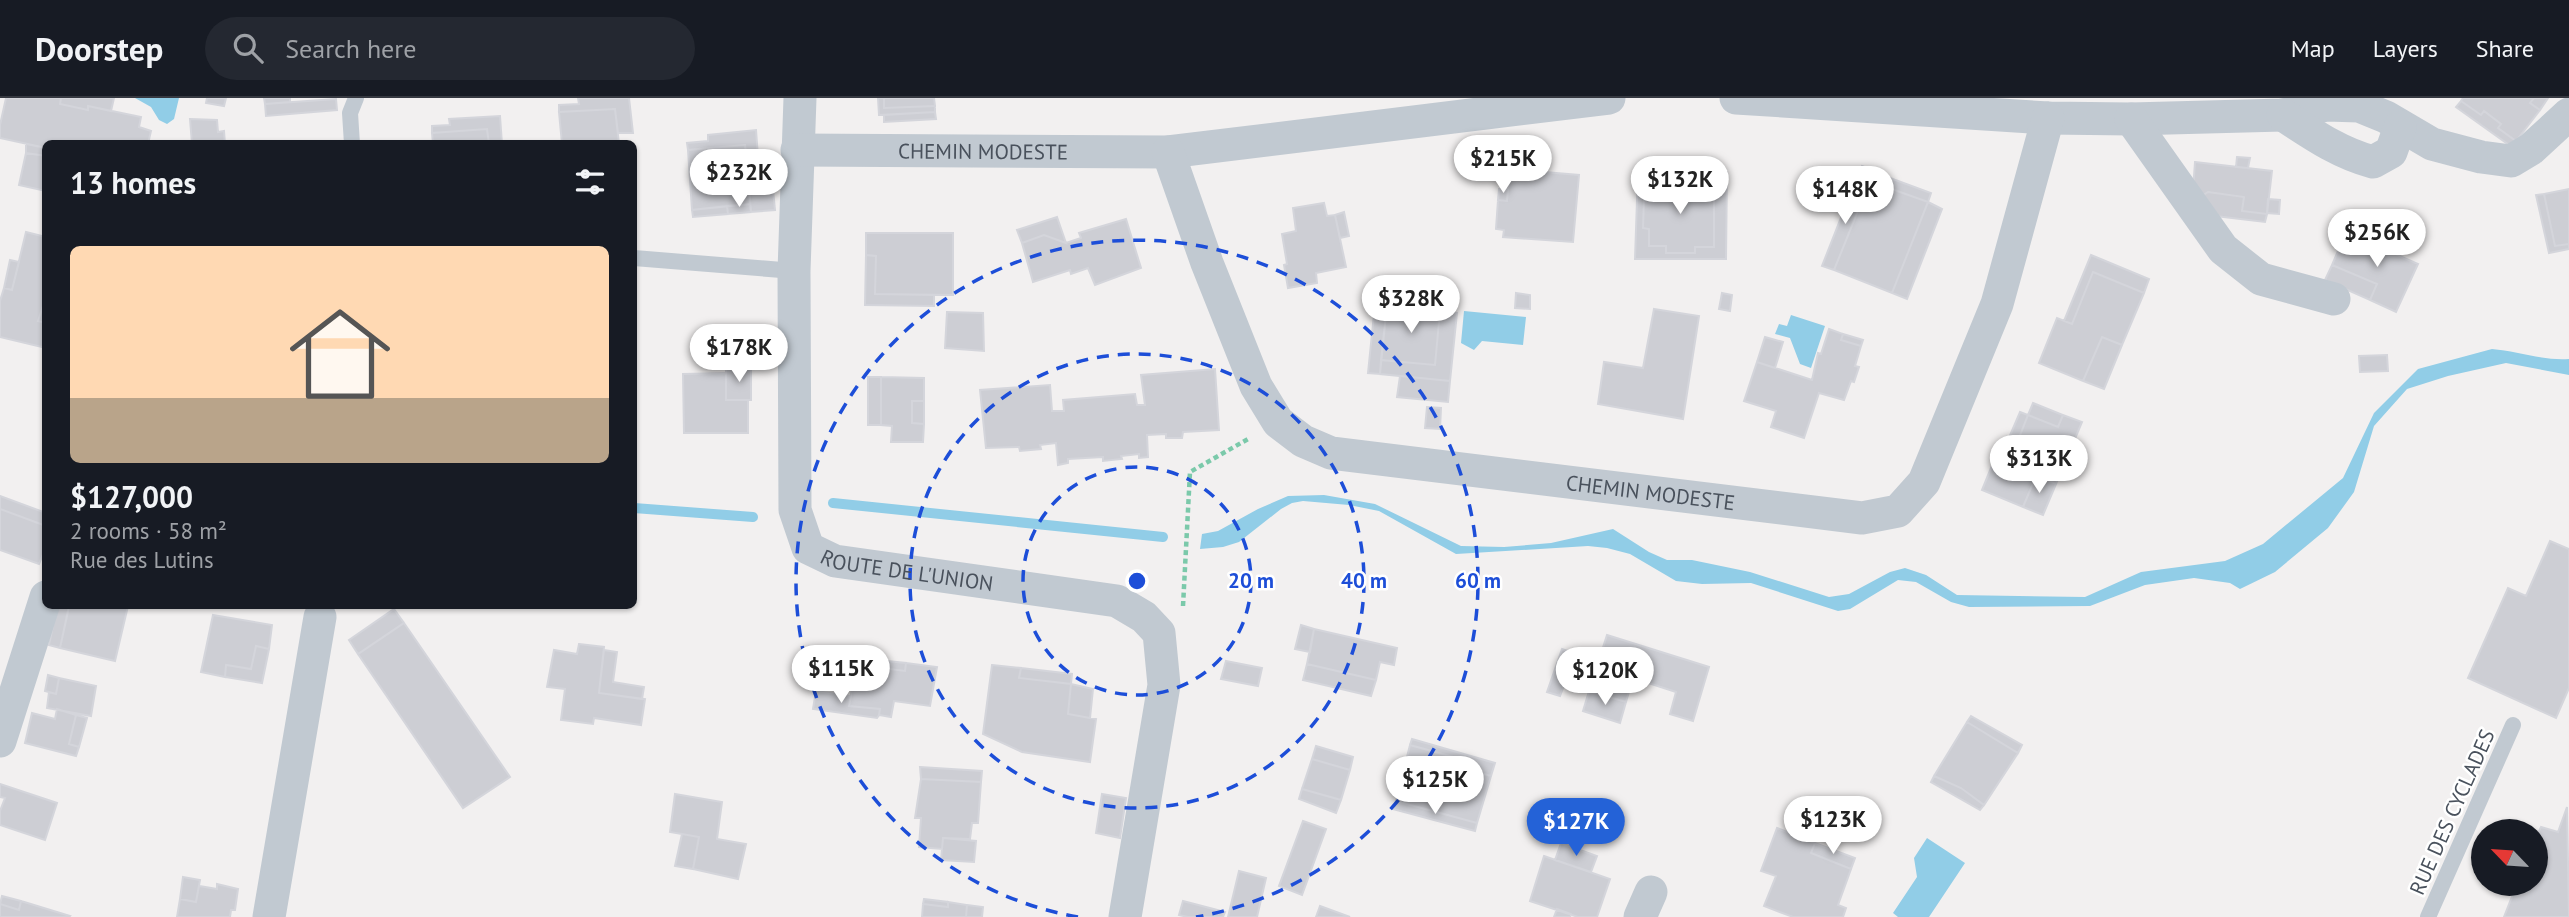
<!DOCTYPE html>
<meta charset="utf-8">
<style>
body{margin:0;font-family:"PT Sans",sans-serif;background:#242831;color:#f1f3f6;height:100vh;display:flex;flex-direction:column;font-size:26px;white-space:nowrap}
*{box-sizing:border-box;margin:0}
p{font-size:23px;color:#9ea1a6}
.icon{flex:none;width:38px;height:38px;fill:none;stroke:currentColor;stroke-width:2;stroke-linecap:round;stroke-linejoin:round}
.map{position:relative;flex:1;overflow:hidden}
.drawer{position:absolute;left:42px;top:42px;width:595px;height:469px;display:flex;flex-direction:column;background:#171b24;border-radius:10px;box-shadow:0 2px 5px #0004}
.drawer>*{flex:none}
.needle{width:46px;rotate:295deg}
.tools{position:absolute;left:2471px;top:721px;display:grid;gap:14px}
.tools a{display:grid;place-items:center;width:77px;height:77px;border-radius:50%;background:#171b24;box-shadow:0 2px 5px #0004;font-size:35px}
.price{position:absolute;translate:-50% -60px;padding:0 16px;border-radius:24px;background:#fff;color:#222;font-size:23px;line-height:46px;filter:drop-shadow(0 2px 4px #0008)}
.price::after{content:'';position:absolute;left:50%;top:42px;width:21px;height:16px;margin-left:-10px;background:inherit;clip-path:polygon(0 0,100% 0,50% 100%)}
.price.active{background:#2462d7;color:#fff}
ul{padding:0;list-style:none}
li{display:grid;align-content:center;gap:14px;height:371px;padding:0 28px}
li span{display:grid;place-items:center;height:217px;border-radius:10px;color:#555}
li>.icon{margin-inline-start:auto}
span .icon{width:126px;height:126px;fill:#fffc;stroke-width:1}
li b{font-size:30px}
h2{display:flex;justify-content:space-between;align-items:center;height:84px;padding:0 28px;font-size:30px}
header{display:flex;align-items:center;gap:42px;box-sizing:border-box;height:98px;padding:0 35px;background:#171b24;border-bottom:2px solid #363941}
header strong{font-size:33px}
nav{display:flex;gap:38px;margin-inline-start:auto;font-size:24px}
.search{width:490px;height:63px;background:#242831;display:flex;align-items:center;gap:18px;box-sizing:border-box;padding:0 24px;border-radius:38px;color:#9ea1a6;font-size:26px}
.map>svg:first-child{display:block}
.water{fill:#91cde7}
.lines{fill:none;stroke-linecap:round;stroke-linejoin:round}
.stream{stroke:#91cde7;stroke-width:10}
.building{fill:#cdced4;stroke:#d4d5db;stroke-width:2;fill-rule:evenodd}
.path{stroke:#7bc9aa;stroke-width:4.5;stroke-dasharray:5 3.5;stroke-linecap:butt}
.service{stroke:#c1c9d1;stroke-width:16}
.minor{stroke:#c1c9d1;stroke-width:33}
.ring{fill:none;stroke:#1d4ed8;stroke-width:3.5;stroke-dasharray:12 9}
.labels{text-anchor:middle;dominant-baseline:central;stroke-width:5;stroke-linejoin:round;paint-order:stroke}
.street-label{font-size:21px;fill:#49515c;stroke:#fff}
.centre{fill:#1d4ed8;stroke:#fff;stroke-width:3.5}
.ring-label{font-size:21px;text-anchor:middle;font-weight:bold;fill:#1d4ed8;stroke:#fff;stroke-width:5;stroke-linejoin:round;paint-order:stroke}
</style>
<header>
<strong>Doorstep</strong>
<div class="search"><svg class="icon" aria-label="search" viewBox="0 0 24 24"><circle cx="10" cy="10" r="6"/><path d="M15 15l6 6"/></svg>Search here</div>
<nav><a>Map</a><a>Layers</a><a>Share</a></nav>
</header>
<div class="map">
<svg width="2569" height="819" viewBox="0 0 2569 819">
<rect width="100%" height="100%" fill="#f2f0f0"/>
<path class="water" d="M135 0H179L174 21 167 26 159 22 151 9Z
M1464 213 1526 219 1523 247 1482 243 1474 252 1461 245Z
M1791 217 1825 228 1811 270 1800 266 1790 240 1775 236 1779 226 1787 228Z
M2492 251C2517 253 2543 263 2569 261V277L2506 265 2448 278 2407 291 2374 328 2354 394 2328 430 2275 474 2240 491 2230 485 2194 480 2145 487 2090 508 1969 509 1951 504 1916 484 1898 482 1850 511 1838 513 1751 485 1702 486 1676 483 1630 456 1607 450 1588 448 1456 456 1379 413 1349 407 1303 403 1292 405 1281 411 1239 444 1223 449 1200 451 1202 436 1218 433 1258 411 1288 398 1324 397 1375 406 1461 448 1504 449 1551 445 1613 431 1649 454 1667 462H1692L1750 474 1829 499 1849 496 1890 474 1905 470 1926 477 1957 497 2085 499 2141 474 2225 463 2263 446 2343 380 2374 315 2418 271Z
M1927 740 1965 765 1929 819H1898L1893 815 1917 779 1914 760Z"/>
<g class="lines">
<path class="stream" d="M833 405 1163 439
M634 410 753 419"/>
</g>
<path class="building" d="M6 0H61L60 6 88 12V8L141 19 139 29 151 33 148 46H46V50L0 40V27Z
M61 0H114L111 13 88 8V12L60 6Z
M207 0H226L224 8 206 5Z
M264 0H290V4L265 6Z
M578 0H629L633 35H618L615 11 559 14V7L579 6Z
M878 0H884V10L935 8V14L879 17Z
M884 0H934L935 8 884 10Z
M2463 0H2534L2530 5 2540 12 2516 43 2498 30 2501 26 2484 13 2481 17 2461 3Z
M2534 0H2548L2540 12 2530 5Z
M336 1 337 12 266 18 265 6Z
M2461 3 2481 17 2484 13 2501 26 2498 30 2516 43 2512 49 2456 9Z
M615 11 619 46H562L559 14Z
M935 14 936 21 884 24V17Z
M500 18 502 46H489L487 31 432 35V28L450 27 449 21Z
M190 21 217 22 218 34 224 33 225 46H192Z
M487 31 489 46H433L432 35Z
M756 32 759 72 748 73 745 47 688 52 687 45 708 43V37Z
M26 46 46 50V58L26 55Z
M745 47 750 106 692 112 688 52Z
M26 55 46 58V93L19 87Z
M2237 59 2250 60 2248 70 2236 69Z
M2195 64 2272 73 2267 116 2242 113 2244 99 2208 94 2197 101 2193 92Z
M1862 68 1874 73 1868 88 1855 84Z
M771 71 775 112 751 114 748 73Z
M1509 71 1579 77 1573 144 1503 139 1504 132 1496 131 1498 102 1507 103Z
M1638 73 1727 74 1726 161H1635ZM1651 84 1714 85V149H1695V155H1666V148H1649V131L1643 130 1644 101H1650Z
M1890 80 1931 95 1928 104 1886 89Z
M1651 84 1714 85V149H1695V155H1666V148H1649V131L1643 130 1644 101H1650Z
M1855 84 1868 88 1834 172 1822 168Z
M1868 88 1884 94 1886 89 1928 104 1892 195 1834 172Z
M1499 91 1508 92 1507 103 1498 102Z
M2569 91V146L2555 148 2544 96Z
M2208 94 2244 99 2242 113 2267 116 2265 124 2207 117 2197 101Z
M2544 96 2555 148 2569 146V151L2549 155 2536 97Z
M2268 101 2280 102 2279 116 2267 115Z
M1928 104 1942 111 1907 201 1892 195Z
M1324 105 1327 118 1335 117 1346 169 1316 175 1317 185 1288 190 1284 167 1287 166 1282 136 1296 133 1293 110Z
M750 106 751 114 728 116 727 108Z
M727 108 728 116 693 119 692 112Z
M1344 114 1349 138 1340 140 1335 117Z
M1057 119 1066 145 1044 137 1022 145 1017 132Z
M1126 121 1141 170 1095 187 1088 170 1071 176 1070 172 1033 184 1022 145 1044 137 1066 145 1081 140 1079 135Z
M26 134 46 139V199L38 223 46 225V250L0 239V203L4 190 12 192Z
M2346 134 2418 166 2396 214 2370 202 2377 186 2332 167Z
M866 135H953V197L875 196 876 158 866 157Z
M866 157 876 158 875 196 934 197V208L865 207Z
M2091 157 2149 181 2144 195 2093 174 2072 226 2064 223Z
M10 162 19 164 12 192 4 190Z
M2332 167 2377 186 2370 202 2325 182Z
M2093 174 2144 195 2122 247 2102 239 2083 283 2039 265 2057 220 2072 226Z
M1516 195 1530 197V211L1515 210Z
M1722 195 1732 197 1730 213 1719 211Z
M46 199V225L38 223Z
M1375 206 1387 207 1380 276 1368 275Z
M1387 207 1440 213 1435 267 1381 262Z
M1654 211 1699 218 1683 321 1598 306 1604 264 1643 270Z
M1440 213 1457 215 1450 283 1380 276 1381 262 1435 267Z
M947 214 983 215 984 253 945 250Z
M1829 231 1843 236 1841 242 1861 248 1855 268 1859 269 1854 284 1851 283 1844 302 1819 295 1804 340 1771 329 1776 313 1744 303 1757 264 1812 282 1818 255 1821 256Z
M1843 236 1863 242 1861 248 1841 242Z
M1765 239 1783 244 1775 270 1757 264Z
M2102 239 2122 247 2104 291 2083 283Z
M2387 257 2388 273 2360 274 2359 258Z
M751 269V302H726V270Z
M1215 271 1219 332 1183 334 1182 340H1166V336L1147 337 1148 359 1139 360V356L1121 358 1122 361 1103 363V359L1068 361V365L1058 367 1056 345 1040 347 1041 351 1020 353 1019 349 986 350 980 292 1050 287 1052 313H1064L1063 302 1135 296 1137 307H1145L1141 277Z
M726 275V302H748V335H684L683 276Z
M1400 278 1450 283 1448 304 1397 299Z
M868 279H881V327H868Z
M881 279 924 280V303H912V325L924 326 923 344H891L892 328 881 327Z
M912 303H924V326L912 325Z
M2033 305 2063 317 2058 329 2028 317Z
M1427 309 1441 310 1440 331 1425 330Z
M2020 314 2028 317 2011 360 2002 356Z
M2028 317 2058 329 2063 317 2082 324 2056 386 2036 378 2023 409 1982 392 1997 355 2011 360Z
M2036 378 2056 386 2043 417 2023 409Z
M0 398 46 415V428L0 411Z
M0 411 46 428V449L39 466 0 452Z
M2550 443 2569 451V590L2556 620 2468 580 2508 490 2526 498Z
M57 508 69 509 60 550 49 547Z
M69 508H128L115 563 60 550Z
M394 511 404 525 358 556 349 542Z
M213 517 272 527 269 551 256 548 251 571 226 567 225 579 201 574Z
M404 525 510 679 463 710 358 556Z
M1301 527 1314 531 1310 554 1295 551Z
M1314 531 1397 550 1394 567 1380 564 1376 582 1307 566Z
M1607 537 1709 569 1693 623 1670 616 1676 594 1633 580 1626 604 1589 593Z
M579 546 604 549 599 595 645 601 641 627 594 620 593 626 561 622 565 591 547 589 554 552 577 556Z
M256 548 269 551 262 585 225 579 226 567 251 571Z
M1562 551 1576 556 1560 598 1547 594Z
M604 552 617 554 613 584 644 589 642 601 599 595Z
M857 560 906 565 905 573 856 567Z
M1226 563 1262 570 1258 588 1221 581Z
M906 565 937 569 930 608 894 603 891 619 879 617 880 611 849 608 856 567 905 573Z
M1307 566 1376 582 1371 598 1303 582Z
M992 567 1021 570 1019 580 1071 586 1068 616 1096 621 1090 664 1022 654 983 636Z
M1021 570 1072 576 1071 586 1019 580Z
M48 577 59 580 56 596 45 593Z
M59 580 96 588 91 618 47 610 49 594 56 596Z
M1071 586 1093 591 1090 620 1068 616Z
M816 593 851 598 849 608 880 611 879 617 877 620 813 611Z
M1589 593 1626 604 1620 625 1583 613Z
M57 611 76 617 69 646 79 649 76 658 25 645 32 615 55 621Z
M76 617 87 620 79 649 69 646Z
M1971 618 2022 647 2018 655 1967 624Z
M1967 624 2018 655 1984 707 1961 690 1934 678Z
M1412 641 1495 665 1491 678 1450 667 1453 659 1410 647Z
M1410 647 1453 659 1450 667 1491 678 1477 725 1396 703Z
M1316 648 1353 659 1350 672 1312 661Z
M1312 661 1350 672 1341 702 1302 691Z
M920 669 982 673 981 684 921 681Z
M1934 678 1961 690 1984 707 1980 712 1931 684Z
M921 681 981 684 978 725H972L970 741 943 740 942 751 919 749 921 720H915Z
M0 686 57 705 45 742 0 727V713L5 700 0 699Z
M1302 691 1341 702 1336 715 1299 701Z
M675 696 722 704 717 741 746 746 738 781 693 771 699 739 670 734Z
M1102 696 1126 700 1120 740 1096 735Z
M1396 703 1477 725 1475 733 1393 711Z
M2567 709 2569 819H2504L2513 796 2522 792 2525 786H2536V740L2541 729 2558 734Z
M1303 723 1326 731 1302 797 1279 788Z
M1777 730 1815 745 1811 755 1851 771 1838 807 1846 810 1843 819H1793L1764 808 1776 778 1761 773Z
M682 736 699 739 693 771 675 768Z
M943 740 976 743 974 764 941 762Z
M1561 745 1597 758 1591 774 1555 762Z
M1815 745 1855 760 1851 771 1811 755Z
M1544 758 1610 781 1597 819H1578L1530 803Z
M1239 773 1266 780 1257 819H1228Z
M183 779 200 782 196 804 180 801Z
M217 786 238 791 235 812H231L230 819H177L180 801 196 804 199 788 217 791Z
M2 798 21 803 19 812 0 806Z
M924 801 948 804V809L923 806Z
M21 803 70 818 69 819H0V806L19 812Z
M1183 803 1225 814 1223 819H1188L1179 817Z
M948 804 967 807 966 819H922L923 806 948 809Z
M967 807 983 809 982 819H966Z
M1320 808 1350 819H1316Z
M1557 811 1571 816 1570 819H1554Z"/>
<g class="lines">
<path class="path" d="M1183 508 1190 374 1248 341"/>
<path class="service" d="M352 46 350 15 356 0
M634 160 794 173
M2428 819 2513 627"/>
<g class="minor">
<path id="s1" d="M800 0 794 173 795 412 808 450 835 463 1117 503 1144 519 1159 535 1164 587 1125 819"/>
<path d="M1736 0 2048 20 2131 21 2283 17 2327 7 2359 8 2386 19 2432 46 2481 59 2511 63 2531 51 2569 16"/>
<path d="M2283 17C2312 36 2339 55 2373 64L2391 54 2400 29"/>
<path d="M2131 21 2223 151 2261 181 2334 201"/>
<path id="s2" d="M797 52 1168 54 1609 0"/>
<path id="s3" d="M1168 54 1207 165 1256 288 1278 324 1303 343 1331 355 1862 420 1898 413 1924 384 1997 206 2048 20"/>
<path d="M0 643 46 499"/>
<path d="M269 819 320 519"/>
<path d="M1640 819 1651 794"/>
</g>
</g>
<g class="ring">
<circle cx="1137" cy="483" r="114"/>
<circle cx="1137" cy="483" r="227"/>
<path d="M1078 819A341 341 0 1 1 1196 819"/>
</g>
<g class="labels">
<g class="street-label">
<text stroke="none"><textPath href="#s2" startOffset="186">CHEMIN MODESTE</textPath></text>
<text stroke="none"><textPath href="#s3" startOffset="676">CHEMIN MODESTE</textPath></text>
<text stroke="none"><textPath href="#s1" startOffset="555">ROUTE DE L'UNION</textPath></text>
<text transform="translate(2452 714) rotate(-66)">RUE DES CYCLADES</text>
</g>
</g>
<circle cx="1137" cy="483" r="10" class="centre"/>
<g class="ring-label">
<text x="1251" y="490">20 m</text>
<text x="1364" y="490">40 m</text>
<text x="1478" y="490">60 m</text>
</g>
</svg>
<div class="tools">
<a><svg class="needle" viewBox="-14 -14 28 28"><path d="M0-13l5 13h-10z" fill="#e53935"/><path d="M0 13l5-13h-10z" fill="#9ea1a6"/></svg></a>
</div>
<b class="price" style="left:1503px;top:97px">$215K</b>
<b class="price" style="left:739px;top:111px">$232K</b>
<b class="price" style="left:1680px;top:118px">$132K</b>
<b class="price" style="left:1845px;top:128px">$148K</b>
<b class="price" style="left:2377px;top:171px">$256K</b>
<b class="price" style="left:1411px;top:237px">$328K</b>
<b class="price" style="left:739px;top:286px">$178K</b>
<b class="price" style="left:2039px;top:397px">$313K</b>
<b class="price" style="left:841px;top:607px">$115K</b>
<b class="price" style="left:1605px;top:609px">$120K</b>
<b class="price" style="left:1435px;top:718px">$125K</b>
<b class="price" style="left:1833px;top:758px">$123K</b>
<b class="price active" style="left:1576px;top:760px">$127K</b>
<section class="drawer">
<h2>13 homes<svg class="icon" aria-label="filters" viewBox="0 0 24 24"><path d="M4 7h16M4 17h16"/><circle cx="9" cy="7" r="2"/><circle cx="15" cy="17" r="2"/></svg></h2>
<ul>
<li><span style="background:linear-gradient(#ffd9b3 70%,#b9a48a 0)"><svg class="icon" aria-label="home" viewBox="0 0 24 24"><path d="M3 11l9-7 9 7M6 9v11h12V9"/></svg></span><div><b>$127,000</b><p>2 rooms · 58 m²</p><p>Rue des Lutins</p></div></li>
</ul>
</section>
</div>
